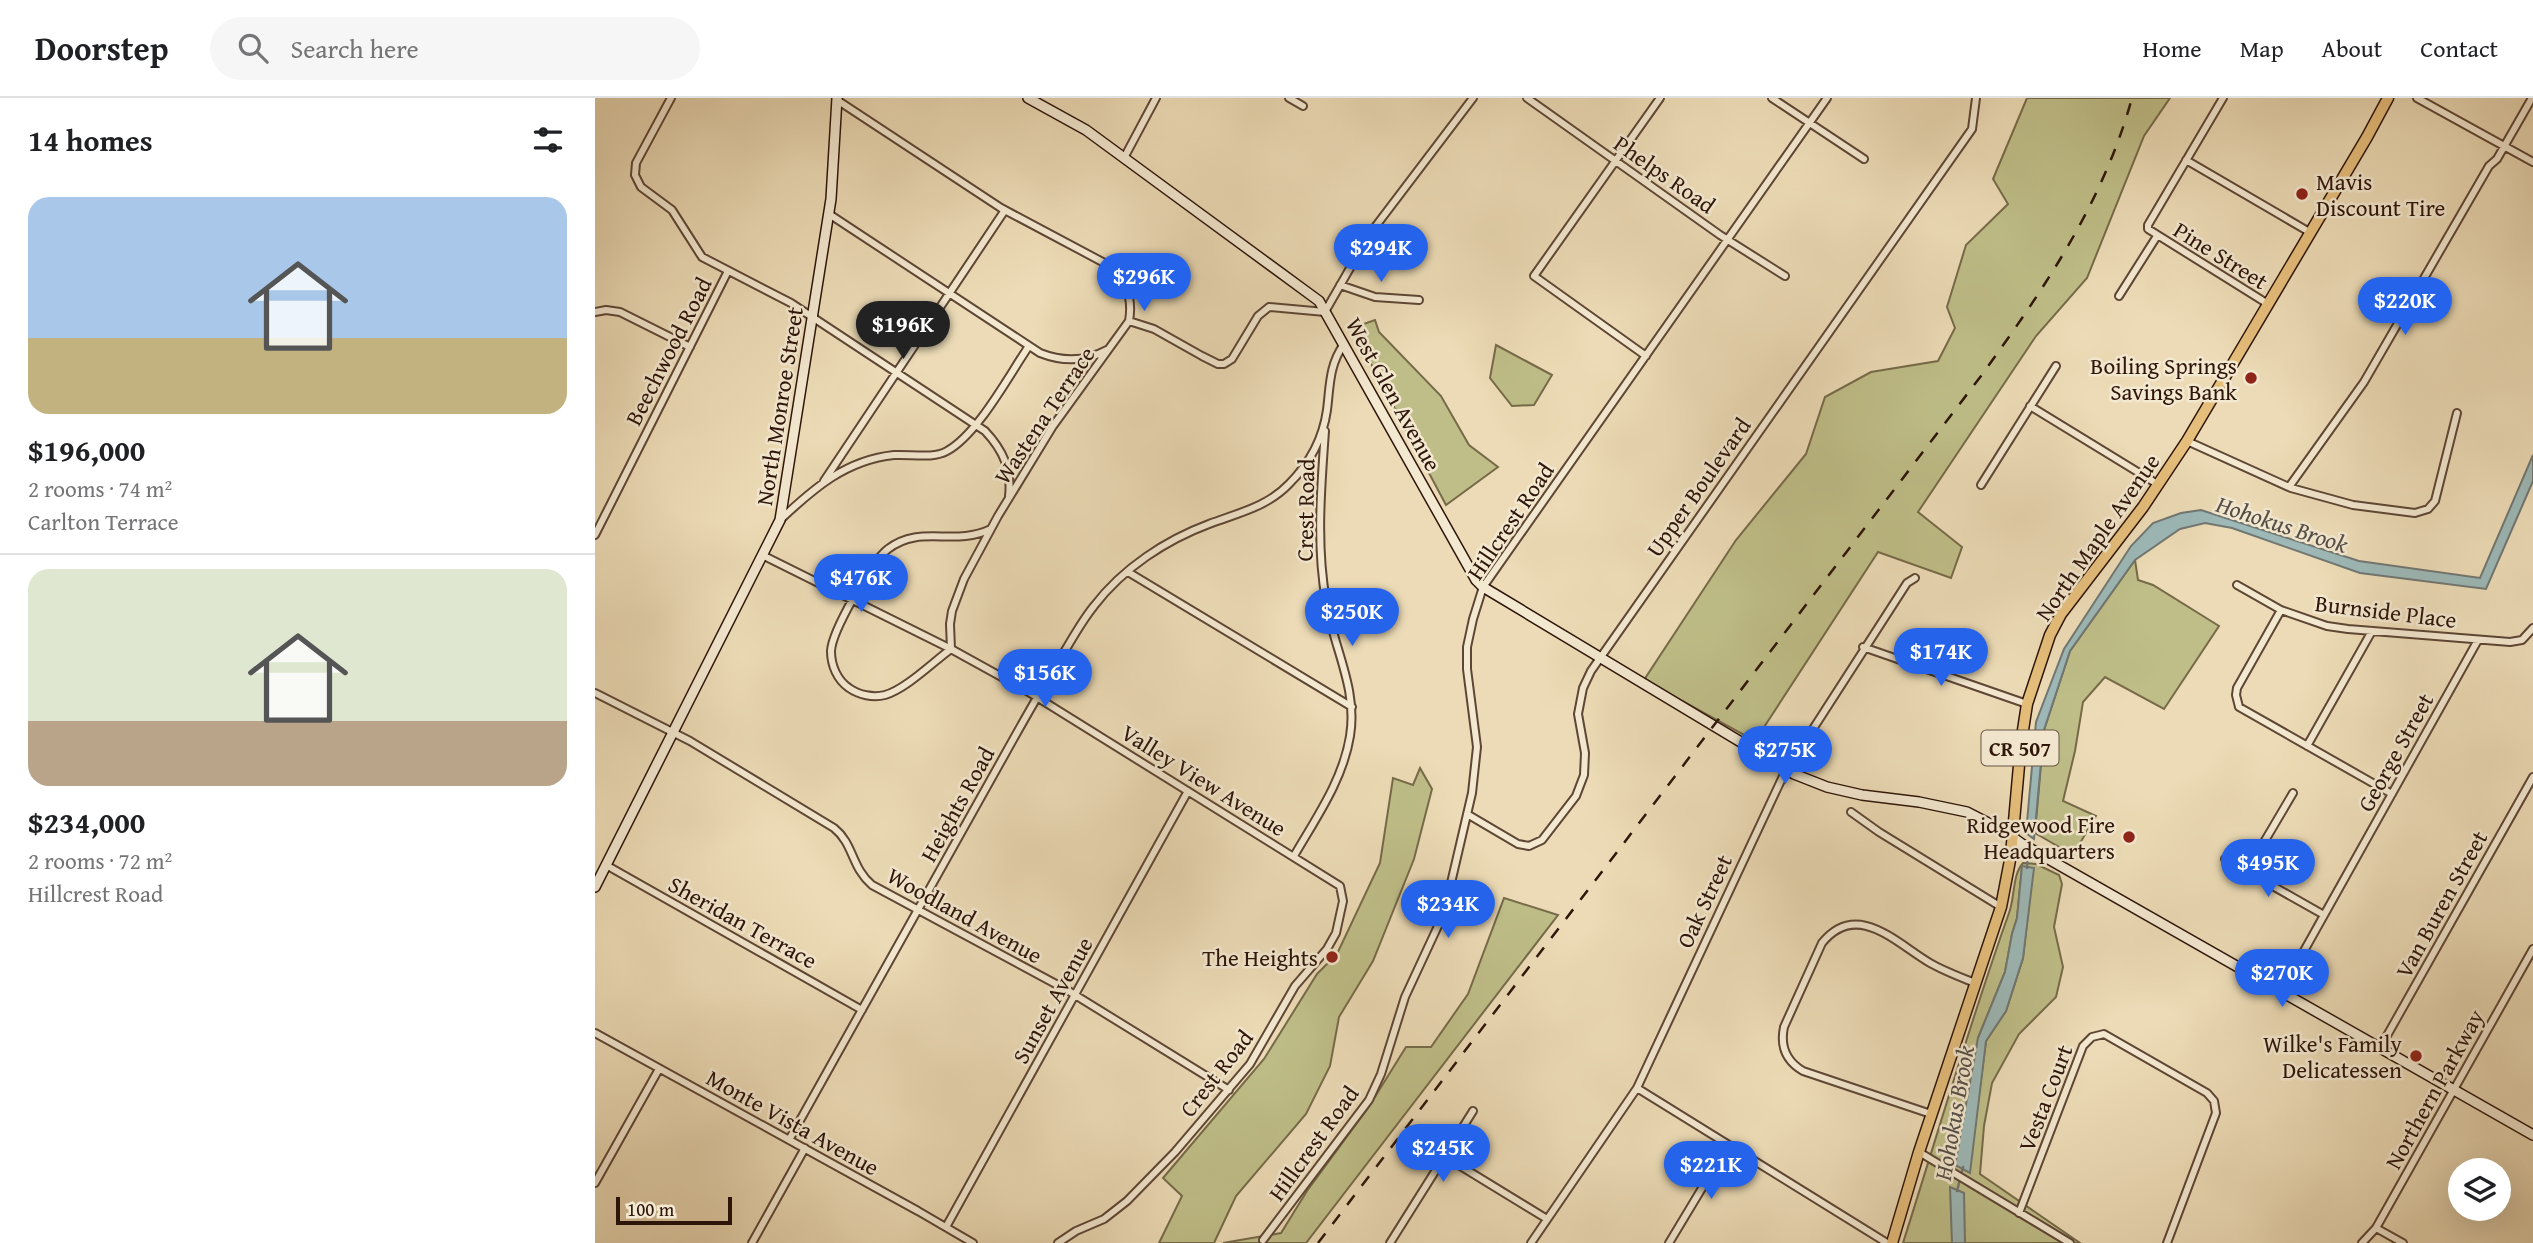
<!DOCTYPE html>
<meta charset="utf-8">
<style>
body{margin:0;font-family:"Gentium Book Plus",serif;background:#f6f6f6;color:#202124;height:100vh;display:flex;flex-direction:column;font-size:26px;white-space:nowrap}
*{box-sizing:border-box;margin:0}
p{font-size:23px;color:#757577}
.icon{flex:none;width:38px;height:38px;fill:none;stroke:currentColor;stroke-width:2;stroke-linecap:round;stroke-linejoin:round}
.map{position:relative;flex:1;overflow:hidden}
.drawer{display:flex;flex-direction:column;background:#fff;width:595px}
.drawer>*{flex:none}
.controls{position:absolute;left:1853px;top:1060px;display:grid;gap:14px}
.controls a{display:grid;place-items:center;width:63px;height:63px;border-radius:50%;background:#fff;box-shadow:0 7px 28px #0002;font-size:35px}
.scale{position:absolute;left:21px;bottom:18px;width:116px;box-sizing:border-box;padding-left:7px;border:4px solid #2e150a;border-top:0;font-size:19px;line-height:24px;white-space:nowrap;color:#2e150a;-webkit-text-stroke:5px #f3e8d0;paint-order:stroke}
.price{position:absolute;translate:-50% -60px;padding:0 16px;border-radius:24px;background:#2563eb;color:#fff;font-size:23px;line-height:46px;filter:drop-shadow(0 2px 4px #0008)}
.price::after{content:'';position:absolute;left:50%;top:42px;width:21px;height:16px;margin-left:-10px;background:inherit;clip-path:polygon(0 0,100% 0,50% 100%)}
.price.on{background:#222;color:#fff}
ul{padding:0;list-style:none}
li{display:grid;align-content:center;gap:14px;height:371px;padding:0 28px}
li+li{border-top:2px solid #e0e0e0}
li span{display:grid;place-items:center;height:217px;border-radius:21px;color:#555}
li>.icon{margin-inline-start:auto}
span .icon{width:126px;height:126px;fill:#fffc;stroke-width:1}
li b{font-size:30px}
h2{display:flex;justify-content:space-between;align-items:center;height:84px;padding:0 28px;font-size:30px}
header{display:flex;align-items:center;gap:42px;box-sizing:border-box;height:98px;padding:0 35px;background:#fff;border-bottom:2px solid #e0e0e0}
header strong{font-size:33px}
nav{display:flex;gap:38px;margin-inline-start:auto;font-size:24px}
.search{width:490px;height:63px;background:#f6f6f6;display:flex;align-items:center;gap:18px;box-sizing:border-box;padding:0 24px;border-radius:38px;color:#757577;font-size:26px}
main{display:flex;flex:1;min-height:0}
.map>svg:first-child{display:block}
.green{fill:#bfbe88;stroke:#766a49;stroke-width:2;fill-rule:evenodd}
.water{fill:#9db9b8;stroke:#717772;stroke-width:2}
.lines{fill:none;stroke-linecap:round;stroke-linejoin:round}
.stream{stroke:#717772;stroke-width:2.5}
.street-casing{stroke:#5e4635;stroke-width:10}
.secondary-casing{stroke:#2e150a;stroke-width:12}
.primary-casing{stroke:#2e150a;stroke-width:13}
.street{stroke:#f3e8d0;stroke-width:6}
.secondary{stroke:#f3e8d0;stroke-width:9}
.primary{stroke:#e6be7b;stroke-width:10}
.rail{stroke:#2e150a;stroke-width:2.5;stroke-dasharray:12 12;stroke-linecap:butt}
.poi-dot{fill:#8f2418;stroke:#f3e8d0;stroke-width:2.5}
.labels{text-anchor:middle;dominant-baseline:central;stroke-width:5;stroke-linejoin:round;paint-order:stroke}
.shield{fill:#f3e8d0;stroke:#695445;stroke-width:2}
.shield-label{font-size:21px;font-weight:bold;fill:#2e150a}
.street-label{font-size:23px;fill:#2e150a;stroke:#f3e8d0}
.poi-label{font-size:23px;fill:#2e150a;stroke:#f3e8d0;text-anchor:end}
.water-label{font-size:24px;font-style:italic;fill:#554e47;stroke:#f3e8d0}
</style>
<header>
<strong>Doorstep</strong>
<div class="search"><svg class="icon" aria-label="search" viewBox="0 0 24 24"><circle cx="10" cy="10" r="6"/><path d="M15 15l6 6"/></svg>Search here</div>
<nav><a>Home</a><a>Map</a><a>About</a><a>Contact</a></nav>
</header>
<main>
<section class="drawer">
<h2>14 homes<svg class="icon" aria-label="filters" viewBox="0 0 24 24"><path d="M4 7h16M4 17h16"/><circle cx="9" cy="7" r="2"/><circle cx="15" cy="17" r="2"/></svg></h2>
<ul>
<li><span style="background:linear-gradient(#a9c7e8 65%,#c2b280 0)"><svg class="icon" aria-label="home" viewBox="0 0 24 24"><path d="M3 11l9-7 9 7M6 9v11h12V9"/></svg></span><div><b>$196,000</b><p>2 rooms · 74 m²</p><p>Carlton Terrace</p></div></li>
<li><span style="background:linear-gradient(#dfe7d0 70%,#b9a48a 0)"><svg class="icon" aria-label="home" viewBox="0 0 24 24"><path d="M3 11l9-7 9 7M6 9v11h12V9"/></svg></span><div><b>$234,000</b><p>2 rooms · 72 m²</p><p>Hillcrest Road</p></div></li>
</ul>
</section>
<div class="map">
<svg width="1938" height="1145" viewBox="0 0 1938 1145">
<rect width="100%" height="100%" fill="#ecdbb6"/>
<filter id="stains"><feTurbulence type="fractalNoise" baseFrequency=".00286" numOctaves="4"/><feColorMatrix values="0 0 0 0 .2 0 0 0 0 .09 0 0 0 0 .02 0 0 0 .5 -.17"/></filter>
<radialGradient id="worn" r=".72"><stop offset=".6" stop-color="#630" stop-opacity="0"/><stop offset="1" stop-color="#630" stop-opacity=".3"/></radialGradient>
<path class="green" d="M1432 0H1575L1549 38 1492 180 1441 238 1323 414 1367 449 1356 480 1283 454 1160 643 1049 582 1141 442 1211 356 1230 299 1276 274 1343 263 1360 230 1352 209 1371 147 1413 106 1398 81Z
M780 222 784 234 846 298 874 347 903 369 851 407 757 230Z
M901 247 957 277 939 307 917 308 895 280Z
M1540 462 1543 482 1558 487 1624 528 1569 611 1510 579 1488 604 1480 653 1468 703 1501 718 1478 757 1440 735 1449 632 1475 553Z
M825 670 837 691 819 761 778 863 744 919 735 968 711 1016 641 1098 619 1145H564L587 1098 568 1080 669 961 722 876 742 856 785 765 798 680 818 687Z
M1428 765 1441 766 1464 777 1467 786 1459 829 1468 869 1461 899 1424 936 1397 985 1389 1028 1385 1076 1485 1145H1308C1343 1035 1375 924 1414 815 1420 800 1417 777 1428 765ZM1427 769 1438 771 1428 860 1411 913 1391 943 1374 1075 1383 940 1410 874 1417 836 1422 820Z
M909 800 963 817 711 1145H628L686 1135 712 1093 773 1010 811 949H836L873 896Z"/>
<path class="water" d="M1938 357V383L1891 491 1765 475 1637 430 1610 425 1585 431 1540 462 1475 553 1449 632 1439 741 1431 735 1441 624 1469 551 1536 448 1558 425 1586 415 1606 412 1764 463 1885 480Z
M1427 768 1439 770 1428 860 1411 913 1391 943 1375 1075 1360 1067 1383 940 1410 874 1417 836 1422 820Z
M1355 1089 1369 1095 1370 1145H1357Z"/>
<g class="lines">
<path class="stream" d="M1432 770 1433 752
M1362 1093 1368 1069"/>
<g class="street-casing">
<path id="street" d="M76 0 41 65 40 77 46 89 77 112 107 159 196 205 390 333C408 352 417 372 414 398
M694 0 708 8
M932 0 1125 137 1190 178
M1177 0 1269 61
M1628 0 1553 127V131L1673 206
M1822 0 1938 64
M242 2 406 110 517 169C532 184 538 201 534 223L458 328 403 418 369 481 357 513 355 526 356 551
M529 60 561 0
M1591 62 1716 135
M234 116 445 255C468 264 490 264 512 252
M745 187 780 199 824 202
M1524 198 1562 138
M731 212 774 137 878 0
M0 214 11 212 25 214 95 249
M534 223 559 231 607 258 623 266H629L637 261 663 218 674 209 730 214
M1051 258 939 178 1065 0
M1435 308 1564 387
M1592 343 1696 390 1758 407 1820 415 1833 411 1840 403 1862 315
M229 383 410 112
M1386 387 1461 268
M1694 389 1769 284 1894 68 1902 61 1937 0
M185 422C219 390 251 362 299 357 316 356 338 361 352 353 383 336 414 277 434 248
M0 437 133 173
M167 457 356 551 432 593 745 788 748 803 741 835 732 851 700 888 655 966 580 1054 532 1103 509 1121 481 1133 463 1145
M533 474 757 609
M1642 487 1686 512 1732 528 1753 531 1915 544 1927 542 1938 530
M1686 512 1642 590 1641 597 1644 609 1797 696
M1268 549 1432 606
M356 551C338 564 311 591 290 597 278 600 264 597 254 590 242 582 236 567 236 553 237 533 277 463 293 451 326 426 358 449 396 431
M0 595 95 643 239 730C259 746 256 769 277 787L472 892 634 992
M1712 648 1777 533
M1256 714 1284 734 1406 809
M872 716 923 746 934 748 947 742 981 698 989 677 990 655 983 616 988 590 996 573 1377 31 1381 0
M699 758C721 720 748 682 755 638 763 590 738 549 731 503 721 446 726 390 730 333
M1630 761 1729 817
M11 767 267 912
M1652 773 1698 695
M1686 894 1883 542
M0 935 323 1113 378 1145
M1785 950 1938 679
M1042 990 1292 1145
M1336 1016 1208 973C1191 963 1185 948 1189 929L1227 845C1262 802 1301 845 1335 865 1349 873 1365 879 1380 885
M194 1042C258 928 322 814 386 699 412 653 437 606 465 561 476 543 486 524 499 508 528 470 571 442 614 426 643 415 672 409 694 386 714 366 728 340 732 312 735 288 734 267 749 246
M1324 1054 1475 1145
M849 1058 952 1121
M0 1085 64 971
M1424 1115 1488 948 1497 939 1509 936 1612 995 1619 1003 1621 1015 1572 1145
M351 1129 593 693
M1781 1130 1808 1145
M668 1142 774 1002 786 976 810 899 849 815 877 695 882 649 872 571V549L878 521 888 489 1232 0
M157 1145 210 1050
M795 1145 878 1013
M936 1145 1042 990 1189 676 1312 485 1320 480
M1074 1145 1133 1047
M1767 1145 1781 1130 1938 851"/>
</g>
<g class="secondary-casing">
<path id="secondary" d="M433 0 491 32 724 203 881 482 888 489 1199 676 1232 689 1267 697 1324 704 1372 714 1409 733 1427 746 1938 1037
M0 789 185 422 236 101 242 0"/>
</g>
<g class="primary-casing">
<path id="primary" d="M1297 1145 1324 1054 1406 809 1416 757 1426 645 1432 606 1455 537 1466 516 1548 409 1592 343 1772 39 1793 0"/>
</g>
<use href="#street" class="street"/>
<use href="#secondary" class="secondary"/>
<use href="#primary" class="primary"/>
<path class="rail" d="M723 1145 1386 278C1449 191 1508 105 1537 0"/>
</g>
<g class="poi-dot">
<circle cx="1707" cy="96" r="7"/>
<circle cx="1656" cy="280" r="7"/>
<circle cx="1534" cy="739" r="7"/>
<circle cx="737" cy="859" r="7"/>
<circle cx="1821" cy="958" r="7"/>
</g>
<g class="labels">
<rect class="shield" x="1386.5" y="632.5" width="77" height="35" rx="5"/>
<g class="shield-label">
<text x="1425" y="650">CR 507</text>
</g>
<g class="street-label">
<text transform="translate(1070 76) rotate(35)">Phelps Road</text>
<text transform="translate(1626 157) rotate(32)">Pine Street</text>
<text transform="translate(73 253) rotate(-63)">Beechwood Road</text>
<text transform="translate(799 296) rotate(61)">West Glen Avenue</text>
<text transform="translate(184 308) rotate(-81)">North Monroe Street</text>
<text transform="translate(449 317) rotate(-56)">Wastena Terrace</text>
<text transform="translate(1103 389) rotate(-55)">Upper Boulevard</text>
<text transform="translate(710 412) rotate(-89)">Crest Road</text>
<text transform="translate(915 423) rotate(-56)">Hillcrest Road</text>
<text transform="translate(1502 439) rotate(-55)">North Maple Avenue</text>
<text transform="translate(1791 513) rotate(7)">Burnside Place</text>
<text transform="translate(1800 654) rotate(-61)">George Street</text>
<text transform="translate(609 682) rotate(32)">Valley View Avenue</text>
<text transform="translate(362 706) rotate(-61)">Heights Road</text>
<text transform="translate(1109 803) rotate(-65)">Oak Street</text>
<text transform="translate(1846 806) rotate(-61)">Van Buren Street</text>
<text transform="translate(370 817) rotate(29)">Woodland Avenue</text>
<text transform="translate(148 824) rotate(29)">Sheridan Terrace</text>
<text transform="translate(457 902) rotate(-61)">Sunset Avenue</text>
<text transform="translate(621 975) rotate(-52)">Crest Road</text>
<text transform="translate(1839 991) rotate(-61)">Northern Parkway</text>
<text transform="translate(1450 1000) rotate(-69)">Vesta Court</text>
<text transform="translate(198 1024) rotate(29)">Monte Vista Avenue</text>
<text transform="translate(718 1045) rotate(-54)">Hillcrest Road</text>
</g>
<g class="poi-label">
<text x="1721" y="83" text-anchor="start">Mavis<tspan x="1721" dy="26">Discount Tire</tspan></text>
<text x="1642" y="267">Boiling Springs<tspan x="1642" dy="26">Savings Bank</tspan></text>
<text x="1520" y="726">Ridgewood Fire<tspan x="1520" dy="26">Headquarters</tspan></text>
<text x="723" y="859">The Heights</text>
<text x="1807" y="945">Wilke's Family<tspan x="1807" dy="26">Delicatessen</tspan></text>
</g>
<g class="water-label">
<text transform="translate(1687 426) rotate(18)">Hohokus Brook</text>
<text transform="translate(1359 1015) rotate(-80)">Hohokus Brook</text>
</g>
</g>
<rect width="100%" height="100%" filter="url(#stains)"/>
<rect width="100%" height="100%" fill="url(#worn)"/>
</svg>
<div class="controls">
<a><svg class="icon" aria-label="layers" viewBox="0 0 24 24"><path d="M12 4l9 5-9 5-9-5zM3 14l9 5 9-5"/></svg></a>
</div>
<div class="scale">100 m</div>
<b class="price" style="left:786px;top:186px">$294K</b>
<b class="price" style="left:549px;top:215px">$296K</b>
<b class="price" style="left:1810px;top:239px">$220K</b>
<b class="price on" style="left:308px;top:263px">$196K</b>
<b class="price" style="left:266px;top:516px">$476K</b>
<b class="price" style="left:757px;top:550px">$250K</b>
<b class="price" style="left:1346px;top:590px">$174K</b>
<b class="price" style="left:450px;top:611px">$156K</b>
<b class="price" style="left:1190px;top:688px">$275K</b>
<b class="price" style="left:1673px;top:801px">$495K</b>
<b class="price" style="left:853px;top:842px">$234K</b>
<b class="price" style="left:1687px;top:911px">$270K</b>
<b class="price" style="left:848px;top:1086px">$245K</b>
<b class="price" style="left:1116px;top:1103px">$221K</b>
</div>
</main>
